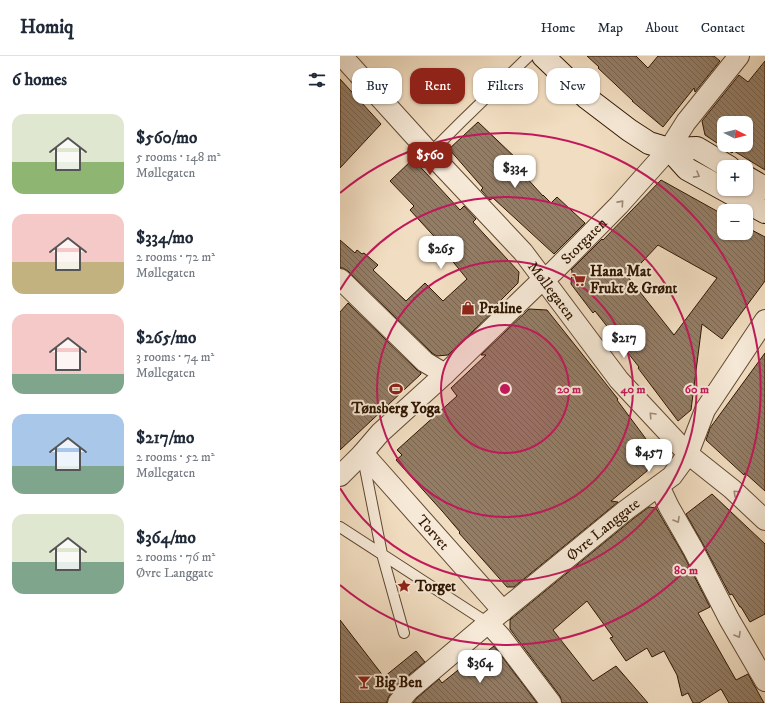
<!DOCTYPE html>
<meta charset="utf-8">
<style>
body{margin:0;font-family:"IM FELL DW Pica",serif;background:#f6f6f7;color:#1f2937;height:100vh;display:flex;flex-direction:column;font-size:15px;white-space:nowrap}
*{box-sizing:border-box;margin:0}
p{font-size:13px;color:#747a83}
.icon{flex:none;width:22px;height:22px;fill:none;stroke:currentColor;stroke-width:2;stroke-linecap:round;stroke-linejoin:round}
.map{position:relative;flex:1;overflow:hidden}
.sheet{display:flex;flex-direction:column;background:#fff;width:340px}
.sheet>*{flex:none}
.banner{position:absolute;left:12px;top:12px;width:353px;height:36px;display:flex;gap:8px}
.needle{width:26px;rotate:96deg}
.tools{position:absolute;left:377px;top:60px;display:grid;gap:8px}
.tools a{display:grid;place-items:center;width:36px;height:36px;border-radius:8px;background:#fff;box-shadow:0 1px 3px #0004;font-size:20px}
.price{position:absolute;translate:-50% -34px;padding:0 9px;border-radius:8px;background:#fff;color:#222;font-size:13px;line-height:26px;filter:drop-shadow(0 1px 2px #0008)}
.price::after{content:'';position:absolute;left:50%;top:24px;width:12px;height:9px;margin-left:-6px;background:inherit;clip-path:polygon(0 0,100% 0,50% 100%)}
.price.current{background:#8f2418;color:#fff}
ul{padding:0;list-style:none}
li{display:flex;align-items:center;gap:12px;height:100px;padding:0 12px}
li span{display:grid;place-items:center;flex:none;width:112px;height:80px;border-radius:12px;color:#555}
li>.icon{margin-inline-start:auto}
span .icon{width:48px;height:48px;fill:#fffc;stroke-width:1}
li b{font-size:17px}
h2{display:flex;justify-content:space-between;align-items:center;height:48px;padding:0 12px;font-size:17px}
.tag{padding:0 14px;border-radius:12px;background:#fff;box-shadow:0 1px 3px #0004;font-size:14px;line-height:36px}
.tag.current{background:#8f2418;color:#fff}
header{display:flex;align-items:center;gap:24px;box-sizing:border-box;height:56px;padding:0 20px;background:#fff;border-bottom:1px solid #e0e1e3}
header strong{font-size:19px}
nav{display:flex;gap:22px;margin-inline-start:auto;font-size:14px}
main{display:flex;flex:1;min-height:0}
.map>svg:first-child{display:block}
.building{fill:url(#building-back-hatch);stroke:#301601;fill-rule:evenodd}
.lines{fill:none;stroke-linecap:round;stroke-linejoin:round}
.lane-casing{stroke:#604831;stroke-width:12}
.street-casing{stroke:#604831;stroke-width:22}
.secondary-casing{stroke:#301601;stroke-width:24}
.lane{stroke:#f6e9d7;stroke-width:10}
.street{stroke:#f6e9d7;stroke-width:20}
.secondary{stroke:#f6e9d7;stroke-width:22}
.oneway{stroke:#9d8a77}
.ring{fill:none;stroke:#c2185b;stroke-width:2}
.labels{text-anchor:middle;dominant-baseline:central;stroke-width:4;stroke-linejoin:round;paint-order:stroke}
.street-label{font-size:15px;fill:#301601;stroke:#f6e9d7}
.poi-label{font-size:15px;font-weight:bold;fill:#301601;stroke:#f6e9d7;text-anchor:start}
.centre{fill:#c2185b;stroke:#f6e9d7;stroke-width:2}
.ring-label{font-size:12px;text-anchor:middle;font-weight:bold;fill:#c2185b;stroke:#f6e9d7;stroke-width:4;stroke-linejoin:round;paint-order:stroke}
</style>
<header>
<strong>Homiq</strong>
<nav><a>Home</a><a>Map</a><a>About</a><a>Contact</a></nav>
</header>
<main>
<section class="sheet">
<h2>6 homes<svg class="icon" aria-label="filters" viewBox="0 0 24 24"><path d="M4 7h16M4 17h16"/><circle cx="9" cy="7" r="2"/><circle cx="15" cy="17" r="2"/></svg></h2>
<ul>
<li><span style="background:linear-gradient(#dfe7d0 60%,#8fb573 0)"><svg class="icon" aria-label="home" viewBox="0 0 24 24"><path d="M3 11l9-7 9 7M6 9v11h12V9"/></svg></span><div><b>$560/mo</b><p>5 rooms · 148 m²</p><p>Møllegaten</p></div></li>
<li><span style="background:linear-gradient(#f6c9c9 60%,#c2b280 0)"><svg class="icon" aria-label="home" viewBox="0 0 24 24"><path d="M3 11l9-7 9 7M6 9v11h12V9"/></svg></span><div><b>$334/mo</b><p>2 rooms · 72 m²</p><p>Møllegaten</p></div></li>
<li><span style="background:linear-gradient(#f6c9c9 75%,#7fa58c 0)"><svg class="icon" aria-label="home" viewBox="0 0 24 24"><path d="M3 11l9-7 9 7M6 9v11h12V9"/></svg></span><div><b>$265/mo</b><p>3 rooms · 74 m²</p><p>Møllegaten</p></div></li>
<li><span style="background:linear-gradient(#a9c7e8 65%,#7fa58c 0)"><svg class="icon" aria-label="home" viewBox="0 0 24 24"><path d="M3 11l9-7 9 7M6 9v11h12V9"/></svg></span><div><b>$217/mo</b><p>2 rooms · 52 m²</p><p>Møllegaten</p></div></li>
<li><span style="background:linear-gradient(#dfe7d0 60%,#7fa58c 0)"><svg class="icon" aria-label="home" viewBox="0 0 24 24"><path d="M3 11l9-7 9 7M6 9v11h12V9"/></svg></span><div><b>$364/mo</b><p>2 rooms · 76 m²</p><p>Øvre Langgate</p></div></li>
</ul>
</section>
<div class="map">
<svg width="425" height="647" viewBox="0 0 425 647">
<defs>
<pattern id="building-back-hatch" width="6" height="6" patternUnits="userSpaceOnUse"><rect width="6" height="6" fill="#947d65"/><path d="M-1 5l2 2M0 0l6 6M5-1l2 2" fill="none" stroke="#796551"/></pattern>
</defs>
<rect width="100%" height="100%" fill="#f1ddc1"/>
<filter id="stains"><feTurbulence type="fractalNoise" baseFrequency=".005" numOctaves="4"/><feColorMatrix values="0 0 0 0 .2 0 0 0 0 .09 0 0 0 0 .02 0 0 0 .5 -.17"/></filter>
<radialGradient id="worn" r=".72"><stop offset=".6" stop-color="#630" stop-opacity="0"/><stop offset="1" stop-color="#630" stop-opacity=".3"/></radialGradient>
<path class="building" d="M247 0H296L308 12 318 0H374L380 5 355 36 354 32 323 71 292 45H293L258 12 259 11Z
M425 5V114L394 95 392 97 365 79 362 65 399 19 408 26ZM384 67H406V89H384Z
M0 23 41 68 0 112Z
M138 66 178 104 174 108 203 140V139L211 147 217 141 245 167 214 198 153 142 150 144 141 134 143 132 109 93Z
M73 103 120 154 124 150 136 163 133 166 179 216 178 227 154 251H158L108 299 97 300 92 297 8 215 3 212H0V184L15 197 17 194 22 198 24 197 38 209 33 214 66 245 85 227 103 245 127 223 110 202 112 200 70 154 74 150 50 125Z
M321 124 384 159V177H406V171L425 181V225L382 283 362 268 351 354 338 365 298 312 299 311 255 255 253 257 231 228 232 214H231L262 183 263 184ZM318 189 377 222 334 279 288 221Z
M8 247 77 314 81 317V318L65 333 0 394V256Z
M189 253 207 254 278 343 277 344 312 391 307 415 271 445 278 446 174 531H167L119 477 120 476 103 456 56 404 62 399 57 394 117 340 111 332 146 299H141Z
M425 297V435L405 417 404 419 366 384 370 372Z
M372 438 425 488V558L410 566 401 551H400L392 538 390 539 363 488 346 458Z
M309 451 316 452 343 498 370 551 358 557 396 624 408 618 424 647H389L381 633 359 647H353L348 637 342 640 337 619 324 595 312 601 307 592 286 605 270 582 273 581 247 545 213 574 253 625 276 610 308 647H222L220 640 170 573V564L171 563 293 463Z
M0 564 44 621 76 595 85 606 60 626 49 640 47 645V647H0Z
M154 590 197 647H73L77 642 99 623 102 627 143 594 145 597Z"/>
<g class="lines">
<g class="lane-casing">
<path id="lane" d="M90 97 121 66 189 0
M23 402 42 498 64 577
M0 471 148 567"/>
</g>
<g class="street-casing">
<g id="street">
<path id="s1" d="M2 0 90 97 183 196 279 324 348 398 392 433 425 464"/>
<path d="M0 223 85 306 105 318"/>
<path id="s2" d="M22 398 29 404 163 555"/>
<path id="s3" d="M0 420 22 398 40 377 105 318 203 223 213 216 279 149 329 93 346 66 399 0"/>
<path d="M319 430 329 451 353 493 389 563 425 625"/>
<path d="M148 567 161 581 211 647"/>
<path id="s4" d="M58 647 69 634 148 567 286 454 332 420 348 398 365 354 425 264"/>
</g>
</g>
<g class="secondary-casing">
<path id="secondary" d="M203 0 247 42 289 74 309 87 329 93 357 92 389 111
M329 93 347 113 425 156
M406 121 425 132"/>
</g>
<use href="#lane" class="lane"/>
<use href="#street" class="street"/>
<use href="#secondary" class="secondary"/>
</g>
<defs><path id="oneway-chevron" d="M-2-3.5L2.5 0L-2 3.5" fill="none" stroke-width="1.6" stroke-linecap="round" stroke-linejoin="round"/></defs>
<g class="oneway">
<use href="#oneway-chevron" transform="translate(357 119) rotate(29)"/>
<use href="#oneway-chevron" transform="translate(281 147) rotate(-48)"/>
<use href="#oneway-chevron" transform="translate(312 359) rotate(-133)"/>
<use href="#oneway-chevron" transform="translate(396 437) rotate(-137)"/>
<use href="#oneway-chevron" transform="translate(337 464) rotate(60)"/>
<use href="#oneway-chevron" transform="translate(398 579) rotate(60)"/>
</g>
<circle cx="165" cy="333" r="64" fill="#c2185b" fill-opacity=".12"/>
<g class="ring">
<circle cx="165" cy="333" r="64"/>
<circle cx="165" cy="333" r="128"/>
<path d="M0 234A192 192 0 1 1 0 432"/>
<path d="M0 137A256 256 0 1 1 0 529"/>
</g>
<defs>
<g id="supermarket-bare" transform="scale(1.08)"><path d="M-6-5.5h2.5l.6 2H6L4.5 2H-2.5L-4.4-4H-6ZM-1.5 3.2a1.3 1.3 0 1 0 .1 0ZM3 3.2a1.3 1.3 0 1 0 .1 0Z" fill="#8f2418" stroke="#f6e9d7" stroke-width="2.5" paint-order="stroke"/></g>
<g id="shop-bare" transform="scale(1.08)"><path d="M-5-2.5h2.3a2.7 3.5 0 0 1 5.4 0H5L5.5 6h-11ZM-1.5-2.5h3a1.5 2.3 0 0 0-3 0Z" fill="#8f2418" stroke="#f6e9d7" stroke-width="2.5" paint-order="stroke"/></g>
<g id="stadium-bare" transform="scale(1.08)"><path d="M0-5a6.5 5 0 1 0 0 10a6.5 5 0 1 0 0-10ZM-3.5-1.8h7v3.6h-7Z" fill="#8f2418" stroke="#f6e9d7" stroke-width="2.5" paint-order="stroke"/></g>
<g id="sight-bare" transform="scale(1.08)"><path d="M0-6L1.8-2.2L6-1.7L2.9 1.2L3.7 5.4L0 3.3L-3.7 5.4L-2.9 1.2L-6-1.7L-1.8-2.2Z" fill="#8f2418" stroke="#f6e9d7" stroke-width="2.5" paint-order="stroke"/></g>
<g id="bar-bare" transform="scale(1.08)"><path d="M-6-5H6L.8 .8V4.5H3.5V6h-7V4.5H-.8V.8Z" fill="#8f2418" stroke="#f6e9d7" stroke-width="2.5" paint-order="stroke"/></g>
</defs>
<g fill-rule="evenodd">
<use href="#supermarket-bare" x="239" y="224"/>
<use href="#shop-bare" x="128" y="252"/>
<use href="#stadium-bare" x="56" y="333"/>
<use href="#sight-bare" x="64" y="530"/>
<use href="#bar-bare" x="24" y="626"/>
</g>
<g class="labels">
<g class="street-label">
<text stroke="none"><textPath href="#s3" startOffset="339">Storgaten</textPath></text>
<text stroke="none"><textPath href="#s1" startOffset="315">Møllegaten</textPath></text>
<text stroke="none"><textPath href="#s4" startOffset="269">Øvre Langgate</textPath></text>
<text stroke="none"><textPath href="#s2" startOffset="106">Torvet</textPath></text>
</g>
<g class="poi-label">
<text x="250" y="215">Hana Mat<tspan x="250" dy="17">Frukt &amp; Grønt</tspan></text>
<text x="139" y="252">Praline</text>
<text x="56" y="352" text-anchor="middle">Tønsberg Yoga</text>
<text x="75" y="530">Torget</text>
<text x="35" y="626">Big Ben</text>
</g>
</g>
<circle cx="165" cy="333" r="6" class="centre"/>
<g class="ring-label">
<text x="229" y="337">20 m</text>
<text x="293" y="337">40 m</text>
<text x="357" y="337">60 m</text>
<text x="346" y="518">80 m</text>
</g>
<rect width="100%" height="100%" filter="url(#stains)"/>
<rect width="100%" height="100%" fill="url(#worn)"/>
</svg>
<div class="tools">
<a><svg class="needle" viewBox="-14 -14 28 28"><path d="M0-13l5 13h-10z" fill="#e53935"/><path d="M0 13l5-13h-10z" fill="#747a83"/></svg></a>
<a>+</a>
<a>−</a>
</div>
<b class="price current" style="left:90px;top:120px">$560</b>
<b class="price" style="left:175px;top:133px">$334</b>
<b class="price" style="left:101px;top:214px">$265</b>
<b class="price" style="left:284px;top:303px">$217</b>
<b class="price" style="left:309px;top:417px">$457</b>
<b class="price" style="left:140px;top:628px">$364</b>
<div class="banner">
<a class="tag">Buy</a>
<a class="tag current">Rent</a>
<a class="tag">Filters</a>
<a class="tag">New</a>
</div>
</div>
</main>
